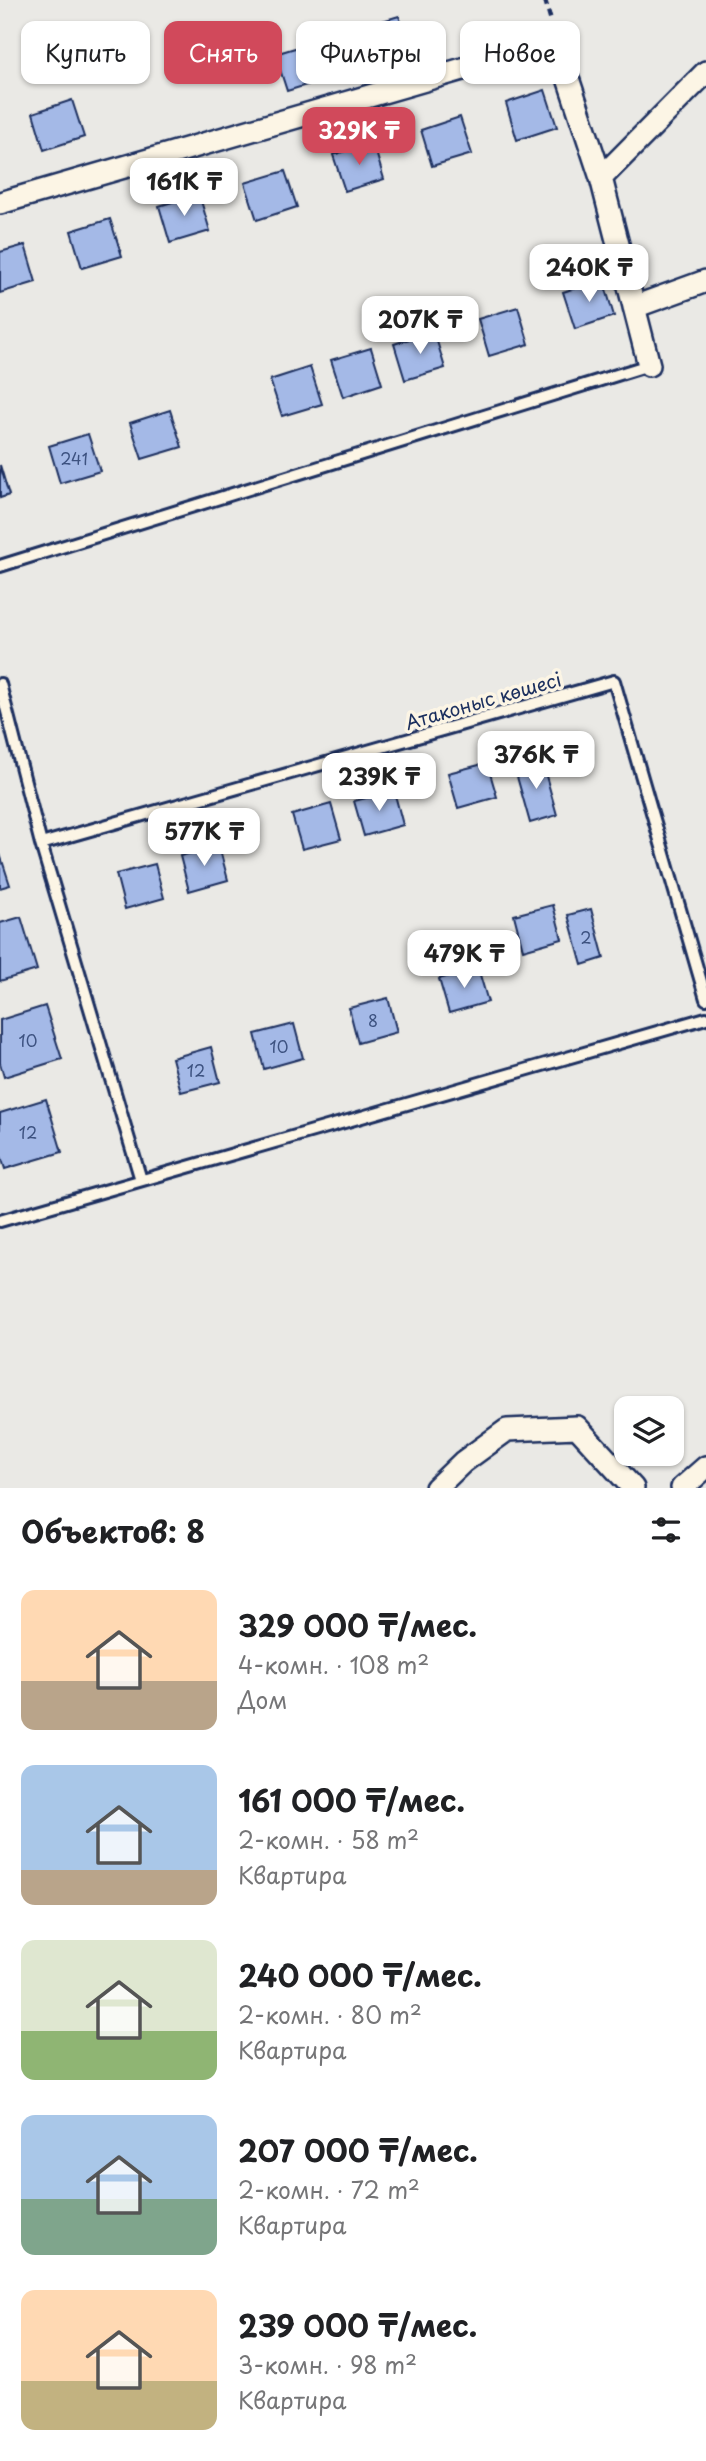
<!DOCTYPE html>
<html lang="ru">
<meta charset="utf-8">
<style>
body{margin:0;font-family:"Playpen Sans",sans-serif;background:#f6f6f6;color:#202124;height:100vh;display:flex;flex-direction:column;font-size:26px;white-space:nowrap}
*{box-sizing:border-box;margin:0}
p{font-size:23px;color:#757577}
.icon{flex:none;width:38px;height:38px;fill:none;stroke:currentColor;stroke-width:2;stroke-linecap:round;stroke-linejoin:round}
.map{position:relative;height:1488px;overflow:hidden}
.details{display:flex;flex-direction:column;background:#fff;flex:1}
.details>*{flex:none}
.guide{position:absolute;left:21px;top:21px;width:665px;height:63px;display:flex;gap:14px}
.tools{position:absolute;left:614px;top:1396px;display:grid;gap:14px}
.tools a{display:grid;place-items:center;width:70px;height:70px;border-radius:14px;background:#fff;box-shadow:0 2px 5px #0004;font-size:35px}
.price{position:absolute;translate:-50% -60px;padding:0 16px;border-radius:14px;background:#fff;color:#222;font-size:23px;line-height:46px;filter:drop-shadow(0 2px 4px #0008)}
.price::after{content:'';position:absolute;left:50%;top:42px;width:21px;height:16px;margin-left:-10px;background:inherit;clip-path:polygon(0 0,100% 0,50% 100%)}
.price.on{background:#d1495b;color:#fff}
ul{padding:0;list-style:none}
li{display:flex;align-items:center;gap:21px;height:175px;padding:0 21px}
li span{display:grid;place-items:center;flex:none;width:196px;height:140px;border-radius:14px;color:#555}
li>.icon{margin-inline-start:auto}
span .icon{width:84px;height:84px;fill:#fffc;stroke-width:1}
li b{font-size:30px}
h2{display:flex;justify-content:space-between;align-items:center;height:84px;padding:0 21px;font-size:30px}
.tag{padding:0 24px;border-radius:14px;background:#fff;box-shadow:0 2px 5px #0004;font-size:24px;line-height:63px}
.tag.on{background:#d1495b;color:#fff}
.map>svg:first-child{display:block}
.building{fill:#a4b9e7;stroke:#1b2f5e;stroke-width:2}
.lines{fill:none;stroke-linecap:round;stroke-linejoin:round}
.service-casing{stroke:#1b2f5e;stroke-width:16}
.minor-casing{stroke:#1b2f5e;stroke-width:26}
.path{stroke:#1b2f5e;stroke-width:4.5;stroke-dasharray:7 5;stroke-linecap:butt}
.service{stroke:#fcf5e5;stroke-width:10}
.minor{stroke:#fcf5e5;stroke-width:21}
.labels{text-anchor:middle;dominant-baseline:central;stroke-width:7;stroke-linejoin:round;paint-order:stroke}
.number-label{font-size:16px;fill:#3d5280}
.street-label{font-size:19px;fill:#1b2f5e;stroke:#fcf5e5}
</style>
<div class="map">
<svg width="706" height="1488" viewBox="0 0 706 1488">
<rect width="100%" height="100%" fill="#eae9e5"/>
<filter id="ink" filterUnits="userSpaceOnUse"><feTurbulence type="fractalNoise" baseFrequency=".0143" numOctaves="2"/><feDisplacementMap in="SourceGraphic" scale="14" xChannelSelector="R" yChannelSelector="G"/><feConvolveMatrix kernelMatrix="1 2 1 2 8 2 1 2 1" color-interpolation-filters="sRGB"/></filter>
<g filter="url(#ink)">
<path class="building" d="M399 16 411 53 371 65 359 28Z
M315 42 326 79 287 91 275 54Z
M545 90 557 127 517 140 506 103Z
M72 100 84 137 44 150 33 113Z
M460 117 472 154 432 166 421 130Z
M373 142 384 179 345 191 333 155Z
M285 171 297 207 257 220 245 183Z
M199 194 210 231 170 243 159 206Z
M110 219 122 256 82 268 71 231Z
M25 245 36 282 0 293V252Z
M603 279 614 316 575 329 563 292Z
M518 307 529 344 489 356 478 319Z
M434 331 445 368 405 380 394 344Z
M371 348 382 384 343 397 331 360Z
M310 367 322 404 282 416 270 380Z
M170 410 182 447 142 459 130 423Z
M88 434 100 471 60 483 49 446Z
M0 465 9 495 0 498Z
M541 758 557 815 530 823 514 766Z
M487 763 497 797 458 808 448 773Z
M394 791 403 825 364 836 354 801Z
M331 804 341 839 302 849 292 815Z
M219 846 228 880 189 891 180 856Z
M0 854 10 885 0 888Z
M155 864 164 898 125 909 116 874Z
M553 905 562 939 523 950 514 915Z
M591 909 604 958 582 965 568 915Z
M21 917 37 970 0 981V923Z
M478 968 488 1002 449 1013 439 979Z
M388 998 397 1032 358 1043 349 1008Z
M45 1006 62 1059 4 1077 0 1063V1020Z
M294 1024 303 1058 264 1069 255 1034Z
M211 1047 220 1082 181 1092 172 1058Z
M46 1099 62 1152 5 1169 0 1153V1113Z"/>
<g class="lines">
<g class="service-casing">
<path id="service" d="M0 566 649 365
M0 684 41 844 614 681 706 999
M41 844 141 1180
M0 1221 706 1018"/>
</g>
<g class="minor-casing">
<path id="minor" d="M601 178 706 72
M0 203 556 42 601 178 649 365
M634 307 706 281
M436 1488 463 1462 507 1430 577 1427 633 1488
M682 1488 706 1467"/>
</g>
<path class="path" d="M545 0 551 21"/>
<use href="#service" class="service"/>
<use href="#minor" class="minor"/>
</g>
</g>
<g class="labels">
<g class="number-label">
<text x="74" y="458">241</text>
<text x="586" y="937">2</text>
<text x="373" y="1020">8</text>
<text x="28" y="1040">10</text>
<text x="279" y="1046">10</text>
<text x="196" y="1070">12</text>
<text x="28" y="1132">12</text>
</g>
<g class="street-label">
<text transform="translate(483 700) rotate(-16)">Атаконыс көшесі</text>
</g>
</g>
</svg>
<div class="tools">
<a><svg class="icon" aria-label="layers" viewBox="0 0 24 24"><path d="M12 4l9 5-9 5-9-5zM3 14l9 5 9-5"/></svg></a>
</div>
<b class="price on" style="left:359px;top:167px">329K ₸</b>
<b class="price" style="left:184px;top:218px">161K ₸</b>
<b class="price" style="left:589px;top:304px">240K ₸</b>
<b class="price" style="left:420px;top:356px">207K ₸</b>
<b class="price" style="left:536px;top:791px">376K ₸</b>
<b class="price" style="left:379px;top:813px">239K ₸</b>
<b class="price" style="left:204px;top:868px">577K ₸</b>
<b class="price" style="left:464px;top:990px">479K ₸</b>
<div class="guide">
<a class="tag">Купить</a>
<a class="tag on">Снять</a>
<a class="tag">Фильтры</a>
<a class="tag">Новое</a>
</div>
</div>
<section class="details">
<h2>Объектов: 8<svg class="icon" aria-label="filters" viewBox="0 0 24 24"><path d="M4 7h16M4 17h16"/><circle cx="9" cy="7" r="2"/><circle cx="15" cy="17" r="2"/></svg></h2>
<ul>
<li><span style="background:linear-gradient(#ffd9b3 65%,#b9a48a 0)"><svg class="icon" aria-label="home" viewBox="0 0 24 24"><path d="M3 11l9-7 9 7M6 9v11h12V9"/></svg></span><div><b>329 000 ₸/мес.</b><p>4-комн. · 108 m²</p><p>Дом</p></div></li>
<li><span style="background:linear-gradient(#a9c7e8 75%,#b9a48a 0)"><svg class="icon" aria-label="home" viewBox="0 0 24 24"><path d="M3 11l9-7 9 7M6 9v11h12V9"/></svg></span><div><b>161 000 ₸/мес.</b><p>2-комн. · 58 m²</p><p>Квартира</p></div></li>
<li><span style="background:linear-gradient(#dfe7d0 65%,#8fb573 0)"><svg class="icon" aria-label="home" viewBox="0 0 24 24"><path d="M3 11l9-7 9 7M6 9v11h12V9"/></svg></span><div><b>240 000 ₸/мес.</b><p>2-комн. · 80 m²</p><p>Квартира</p></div></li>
<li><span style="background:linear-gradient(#a9c7e8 60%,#7fa58c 0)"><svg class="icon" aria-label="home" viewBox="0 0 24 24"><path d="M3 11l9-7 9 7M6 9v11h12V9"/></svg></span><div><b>207 000 ₸/мес.</b><p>2-комн. · 72 m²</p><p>Квартира</p></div></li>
<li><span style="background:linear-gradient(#ffd9b3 65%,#c2b280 0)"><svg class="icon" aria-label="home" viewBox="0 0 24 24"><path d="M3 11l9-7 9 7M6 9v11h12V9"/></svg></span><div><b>239 000 ₸/мес.</b><p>3-комн. · 98 m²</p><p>Квартира</p></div></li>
</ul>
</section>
